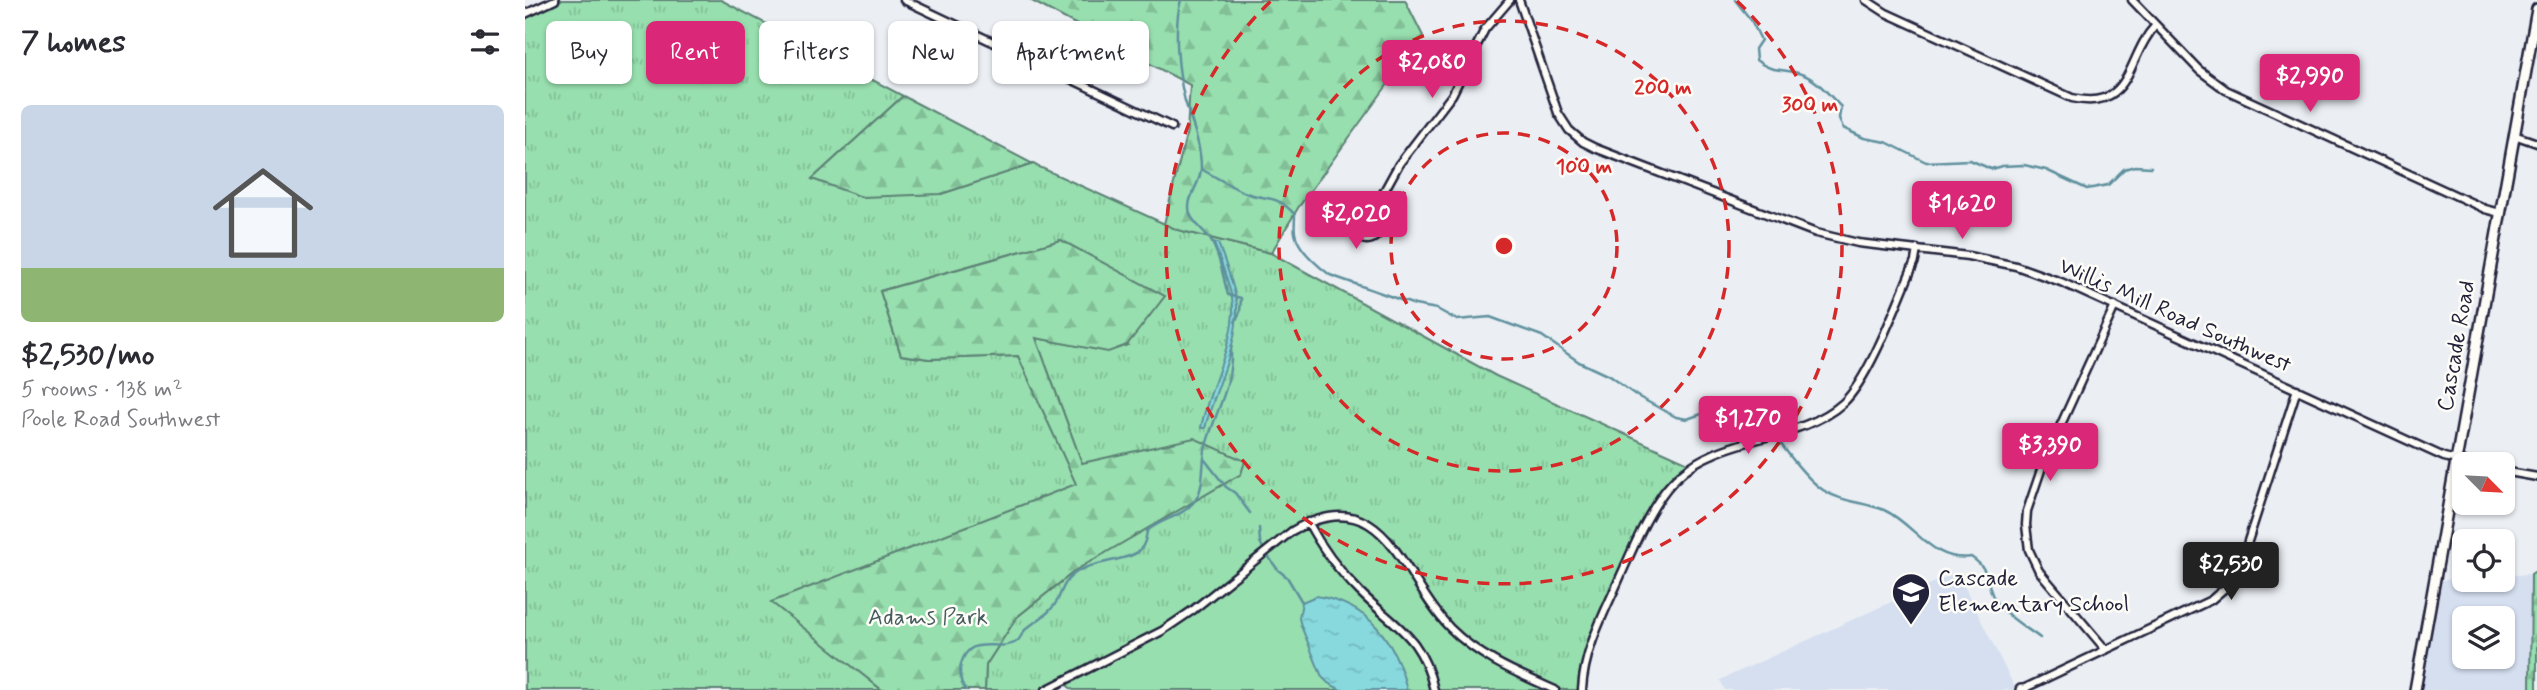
<!DOCTYPE html>
<meta charset="utf-8">
<style>
body{margin:0;font-family:Mynerve,sans-serif;background:#f2f2f3;color:#2b2b33;height:100vh;display:flex;flex-direction:column;font-size:26px;white-space:nowrap}
*{box-sizing:border-box;margin:0}
p{font-size:23px;color:#7c7c81}
.icon{flex:none;width:38px;height:38px;fill:none;stroke:currentColor;stroke-width:2;stroke-linecap:round;stroke-linejoin:round}
.map{position:relative;flex:1;overflow:hidden}
.sheet{display:flex;flex-direction:column;background:#fff;width:525px}
.sheet>*{flex:none}
.hud{position:absolute;left:21px;top:21px;width:665px;height:63px;display:flex;gap:14px}
.needle{width:46px;rotate:114deg}
.tools{position:absolute;left:1927px;top:452px;display:grid;gap:14px}
.tools a{display:grid;place-items:center;width:63px;height:63px;border-radius:10px;background:#fff;box-shadow:0 2px 5px #0004;font-size:35px}
.price{position:absolute;translate:-50% -60px;padding:0 16px;border-radius:7px;background:#db2777;color:#fff;font-size:23px;line-height:46px;filter:drop-shadow(0 2px 4px #0008)}
.price::after{content:'';position:absolute;left:50%;top:42px;width:21px;height:16px;margin-left:-10px;background:inherit;clip-path:polygon(0 0,100% 0,50% 100%)}
.price.selected{background:#222;color:#fff}
ul{padding:0;list-style:none}
li{display:grid;align-content:center;gap:14px;height:371px;padding:0 21px}
li+li{border-top:2px solid #e1e1e2}
li span{display:grid;place-items:center;height:217px;border-radius:10px;color:#555}
li>.icon{margin-inline-start:auto}
span .icon{width:126px;height:126px;fill:#fffc;stroke-width:1}
li b{font-size:30px}
h2{display:flex;justify-content:space-between;align-items:center;height:84px;padding:0 21px;font-size:30px}
.chip{padding:0 24px;border-radius:10px;background:#fff;box-shadow:0 2px 5px #0004;font-size:24px;line-height:63px}
.chip.selected{background:#db2777;color:#fff}
main{display:flex;flex:1;min-height:0}
.map>svg:first-child{display:block}
.built{fill:#d5dff0;fill-rule:evenodd}
.grass{fill:url(#grass-tufts);stroke:#5c8074;stroke-width:2}
.forest{fill:url(#forest-firs);stroke:#5c8074;stroke-width:2}
.park{fill:#97dfae;stroke:#5c8074;stroke-width:2}
.water{fill:url(#water-ripples);stroke:#5f909d;stroke-width:2}
.lines{fill:none;stroke-linecap:round;stroke-linejoin:round}
.stream{stroke:#5f909d;stroke-width:2.5}
.street-casing{stroke:#22223b;stroke-width:11}
.secondary-casing{stroke:#22223b;stroke-width:14}
.street{stroke:#fdfcf7;stroke-width:6}
.secondary{stroke:#fdfcf7;stroke-width:9}
.ring{fill:none;stroke:#d62828;stroke-width:3.5;stroke-dasharray:12 9}
.labels{text-anchor:middle;dominant-baseline:central;stroke-width:5;stroke-linejoin:round;paint-order:stroke}
.street-label{font-size:23px;fill:#22223b;stroke:#fdfcf7}
.poi-label{font-size:23px;fill:#22223b;stroke:#fdfcf7;text-anchor:start}
.park-label{font-size:23px;fill:#455b5e;stroke:#fdfcf7}
.centre{fill:#d62828;stroke:#fdfcf7;stroke-width:3.5}
.ring-label{font-size:21px;text-anchor:middle;font-weight:bold;fill:#d62828;stroke:#fdfcf7;stroke-width:5;stroke-linejoin:round;paint-order:stroke}
</style>
<main>
<section class="sheet">
<h2>7 homes<svg class="icon" aria-label="filters" viewBox="0 0 24 24"><path d="M4 7h16M4 17h16"/><circle cx="9" cy="7" r="2"/><circle cx="15" cy="17" r="2"/></svg></h2>
<ul>
<li><span style="background:linear-gradient(#c9d6e8 75%,#8fb573 0)"><svg class="icon" aria-label="home" viewBox="0 0 24 24"><path d="M3 11l9-7 9 7M6 9v11h12V9"/></svg></span><div><b>$2,530/mo</b><p>5 rooms · 138 m²</p><p>Poole Road Southwest</p></div></li>
</ul>
</section>
<div class="map">
<svg width="2012" height="690" viewBox="0 0 2012 690">
<defs>
<pattern id="grass-tufts" width="24" height="20" patternUnits="userSpaceOnUse" patternTransform="scale(1.75)"><rect width="24" height="20" fill="#97dfae"/><path d="M3 7l-1-3M5 7V3M7 7l1-3M15 17l-1-3M17 17v-4M19 17l1-3" fill="none" stroke="#82bf97"/></pattern>
<pattern id="forest-firs" width="22" height="20" patternUnits="userSpaceOnUse" patternTransform="scale(1.75)"><rect width="22" height="20" fill="#97dfae"/><path d="M5 1l3.5 6h-7zM16 11l3.5 6h-7z" fill="#82bf97"/></pattern>
<pattern id="water-ripples" width="26" height="14" patternUnits="userSpaceOnUse" patternTransform="scale(1.75)"><rect width="26" height="14" fill="#87d9de"/><path d="M2 4q2-2 4 0t4 0M15 11q2-2 4 0t4 0" fill="none" stroke="#74babf"/></pattern>
</defs>
<rect width="100%" height="100%" fill="#ebeff4"/>
<filter id="ink" filterUnits="userSpaceOnUse"><feTurbulence type="fractalNoise" baseFrequency=".0143" numOctaves="2"/><feDisplacementMap in="SourceGraphic" scale="14" xChannelSelector="R" yChannelSelector="G"/><feConvolveMatrix kernelMatrix="1 2 1 2 8 2 1 2 1" color-interpolation-filters="sRGB"/></filter>
<g filter="url(#ink)">
<path class="built" d="M1432 572 1491 690H1200L1195 680Z
M2006 574 2005 690H1893L1910 580 1978 579V576ZM1939 618H1978V656H1939Z"/>
<path class="grass" d="M23 0H196L378 96 288 178 416 194 508 164 653 230 746 253 971 376 1168 465C1159 472 1145 479 1138 488 1104 536 1065 632 1056 690H1030L981 668 935 638 892 590 869 539 850 528 773 526 605 651 525 690H460L461 665 492 617 551 570 557 464 511 338 583 351 603 345 536 240 355 291 376 355 404 359 493 356 552 484 247 602 357 690H0V15Z"/>
<path class="forest" d="M505 0H880L898 36 773 208 746 253 653 230 639 224 662 131 665 85Z
M378 96 508 164 416 194 337 197 287 179Z
M536 240 640 296 602 345 583 352 511 338 557 463 669 438 720 461 716 474 551 570 492 617 461 665 460 690H357L246 602 551 484 493 356 404 359 376 355 355 291Z
M2012 570V690H2005L2006 574Z"/>
<path class="park" d="M813 515 850 528 869 539 893 590 935 638 981 668 1030 690H548L539 683 605 651 774 526Z"/>
<path class="water" d="M689 243H693C699 259 711 290 712 306 713 348 690 388 680 428H676C683 388 709 347 708 306 707 288 695 261 689 243Z
M791 596C844 604 870 640 882 690H816L803 683 797 677 776 626 774 618 777 602Z"/>
<g class="lines">
<path class="stream" d="M656 0C648 27 653 74 660 101 667 123 676 145 676 168 676 185 660 197 665 214 669 224 679 230 685 239 695 255 698 277 703 295L716 298 715 312 710 322
M1210 0 1226 20 1236 40 1230 49 1231 60C1248 73 1255 68 1273 73 1292 78 1303 94 1316 107L1314 118 1318 128 1339 138 1361 142 1401 162 1445 160 1466 169 1477 166 1499 165 1521 170 1562 189 1583 185 1599 169 1610 166 1626 167
M676 169C689 176 702 184 716 191 740 202 750 192 770 215 770 221 769 228 770 233 773 249 793 266 805 275L890 305 912 309 932 320 965 317 1017 336 1054 362 1084 376 1112 396 1151 417 1162 419 1194 408 1205 409 1236 423 1245 429C1259 448 1279 477 1298 490 1316 502 1339 502 1359 510 1390 524 1407 563 1446 557 1470 573 1458 585 1472 603 1482 617 1502 628 1515 638
M680 460 701 487 710 493 725 513
M734 528 735 542 740 552 753 570 762 577 777 602
M441 690C435 683 434 673 436 664 445 632 474 653 491 642 496 639 496 634 500 630 511 620 525 614 532 601 537 591 539 581 549 574 566 561 603 561 614 551 620 545 621 538 622 531 636 519 656 517 668 503 681 489 676 464 681 446 691 409 708 387 706 346"/>
<g class="street-casing">
<path id="street" d="M379 0 647 127
M994 0 1033 113 1044 130 1058 142 1070 148 1291 233 1333 243 1443 256 1491 266 1536 282 1919 457 1948 464
M1341 0 1361 13 1547 98C1608 112 1601 57 1630 26
M1607 0 1674 70 1701 90 1960 209 1975 213
M0 14 30 0
M1989 135 2012 143
M829 227a13 13 0 1 1 26 0a13 13 0 1 1-26 0Z
M846 215 874 164 927 95 960 29 985 0
M1978 471 2012 477
M783 522C797 549 814 571 835 592 871 628 896 634 909 690
M1581 650 1514 571 1504 550 1501 525 1502 511 1518 464 1590 306
M1498 689 1686 600 1707 582 1715 566 1772 389
M521 690 637 631 668 610 767 531C861 478 876 578 925 628 955 658 992 673 1030 690
M1057 690C1059 649 1080 612 1096 575 1108 548 1120 519 1137 495 1149 478 1167 463 1186 455 1228 435 1282 435 1318 403 1345 378 1374 298 1390 261L1392 249"/>
</g>
<g class="secondary-casing">
<path id="secondary" d="M1496 690H1499
M1890 690 2012 9"/>
</g>
<use href="#street" class="street"/>
<use href="#secondary" class="secondary"/>
</g>
</g>
<g class="ring">
<circle cx="979" cy="246" r="113"/>
<circle cx="979" cy="246" r="225"/>
<path d="M1212 1A338 338 0 1 1 746 1"/>
</g>
<defs>
<g id="school-pin" transform="scale(2.0125)"><path d="M0 17L-7.5 6A9.5 9.5 0 1 1 7.5 6Z" fill="#22223b" stroke="#fdfcf7"/><path d="M0-5L7-2L0 1L-7-2ZM-4 1L0 2.5L4 1V4Q0 6-4 4Z" fill="#fff"/></g>
</defs>
<g fill-rule="evenodd">
<use href="#school-pin" x="1386" y="592"/>
</g>
<g class="labels">
<g class="street-label">
<text transform="translate(1650 316) rotate(24)">Willis Mill Road Southwest</text>
<text transform="translate(1932 346) rotate(-80)">Cascade Road</text>
</g>
<g class="poi-label">
<text x="1413" y="579">Cascade<tspan x="1413" dy="26">Elementary School</tspan></text>
</g>
<g class="park-label">
<text x="403" y="618">Adams Park</text>
</g>
</g>
<circle cx="979" cy="246" r="10" class="centre"/>
<g class="ring-label">
<text x="1138" y="94">200 m</text>
<text x="1285" y="111">300 m</text>
<text x="1059" y="173">100 m</text>
</g>
</svg>
<div class="tools">
<a><svg class="needle" viewBox="-14 -14 28 28"><path d="M0-13l5 13h-10z" fill="#e53935"/><path d="M0 13l5-13h-10z" fill="#7c7c81"/></svg></a>
<a><svg class="icon" aria-label="locate" viewBox="0 0 24 24"><circle cx="12" cy="12" r="6"/><path d="M12 2v4M12 18v4M2 12h4M18 12h4"/></svg></a>
<a><svg class="icon" aria-label="layers" viewBox="0 0 24 24"><path d="M12 4l9 5-9 5-9-5zM3 14l9 5 9-5"/></svg></a>
</div>
<b class="price" style="left:907px;top:100px">$2,080</b>
<b class="price" style="left:1785px;top:114px">$2,990</b>
<b class="price" style="left:1437px;top:241px">$1,620</b>
<b class="price" style="left:831px;top:251px">$2,020</b>
<b class="price" style="left:1223px;top:456px">$1,270</b>
<b class="price" style="left:1525px;top:483px">$3,390</b>
<b class="price selected" style="left:1706px;top:602px">$2,530</b>
<div class="hud">
<a class="chip">Buy</a>
<a class="chip selected">Rent</a>
<a class="chip">Filters</a>
<a class="chip">New</a>
<a class="chip">Apartment</a>
</div>
</div>
</main>
